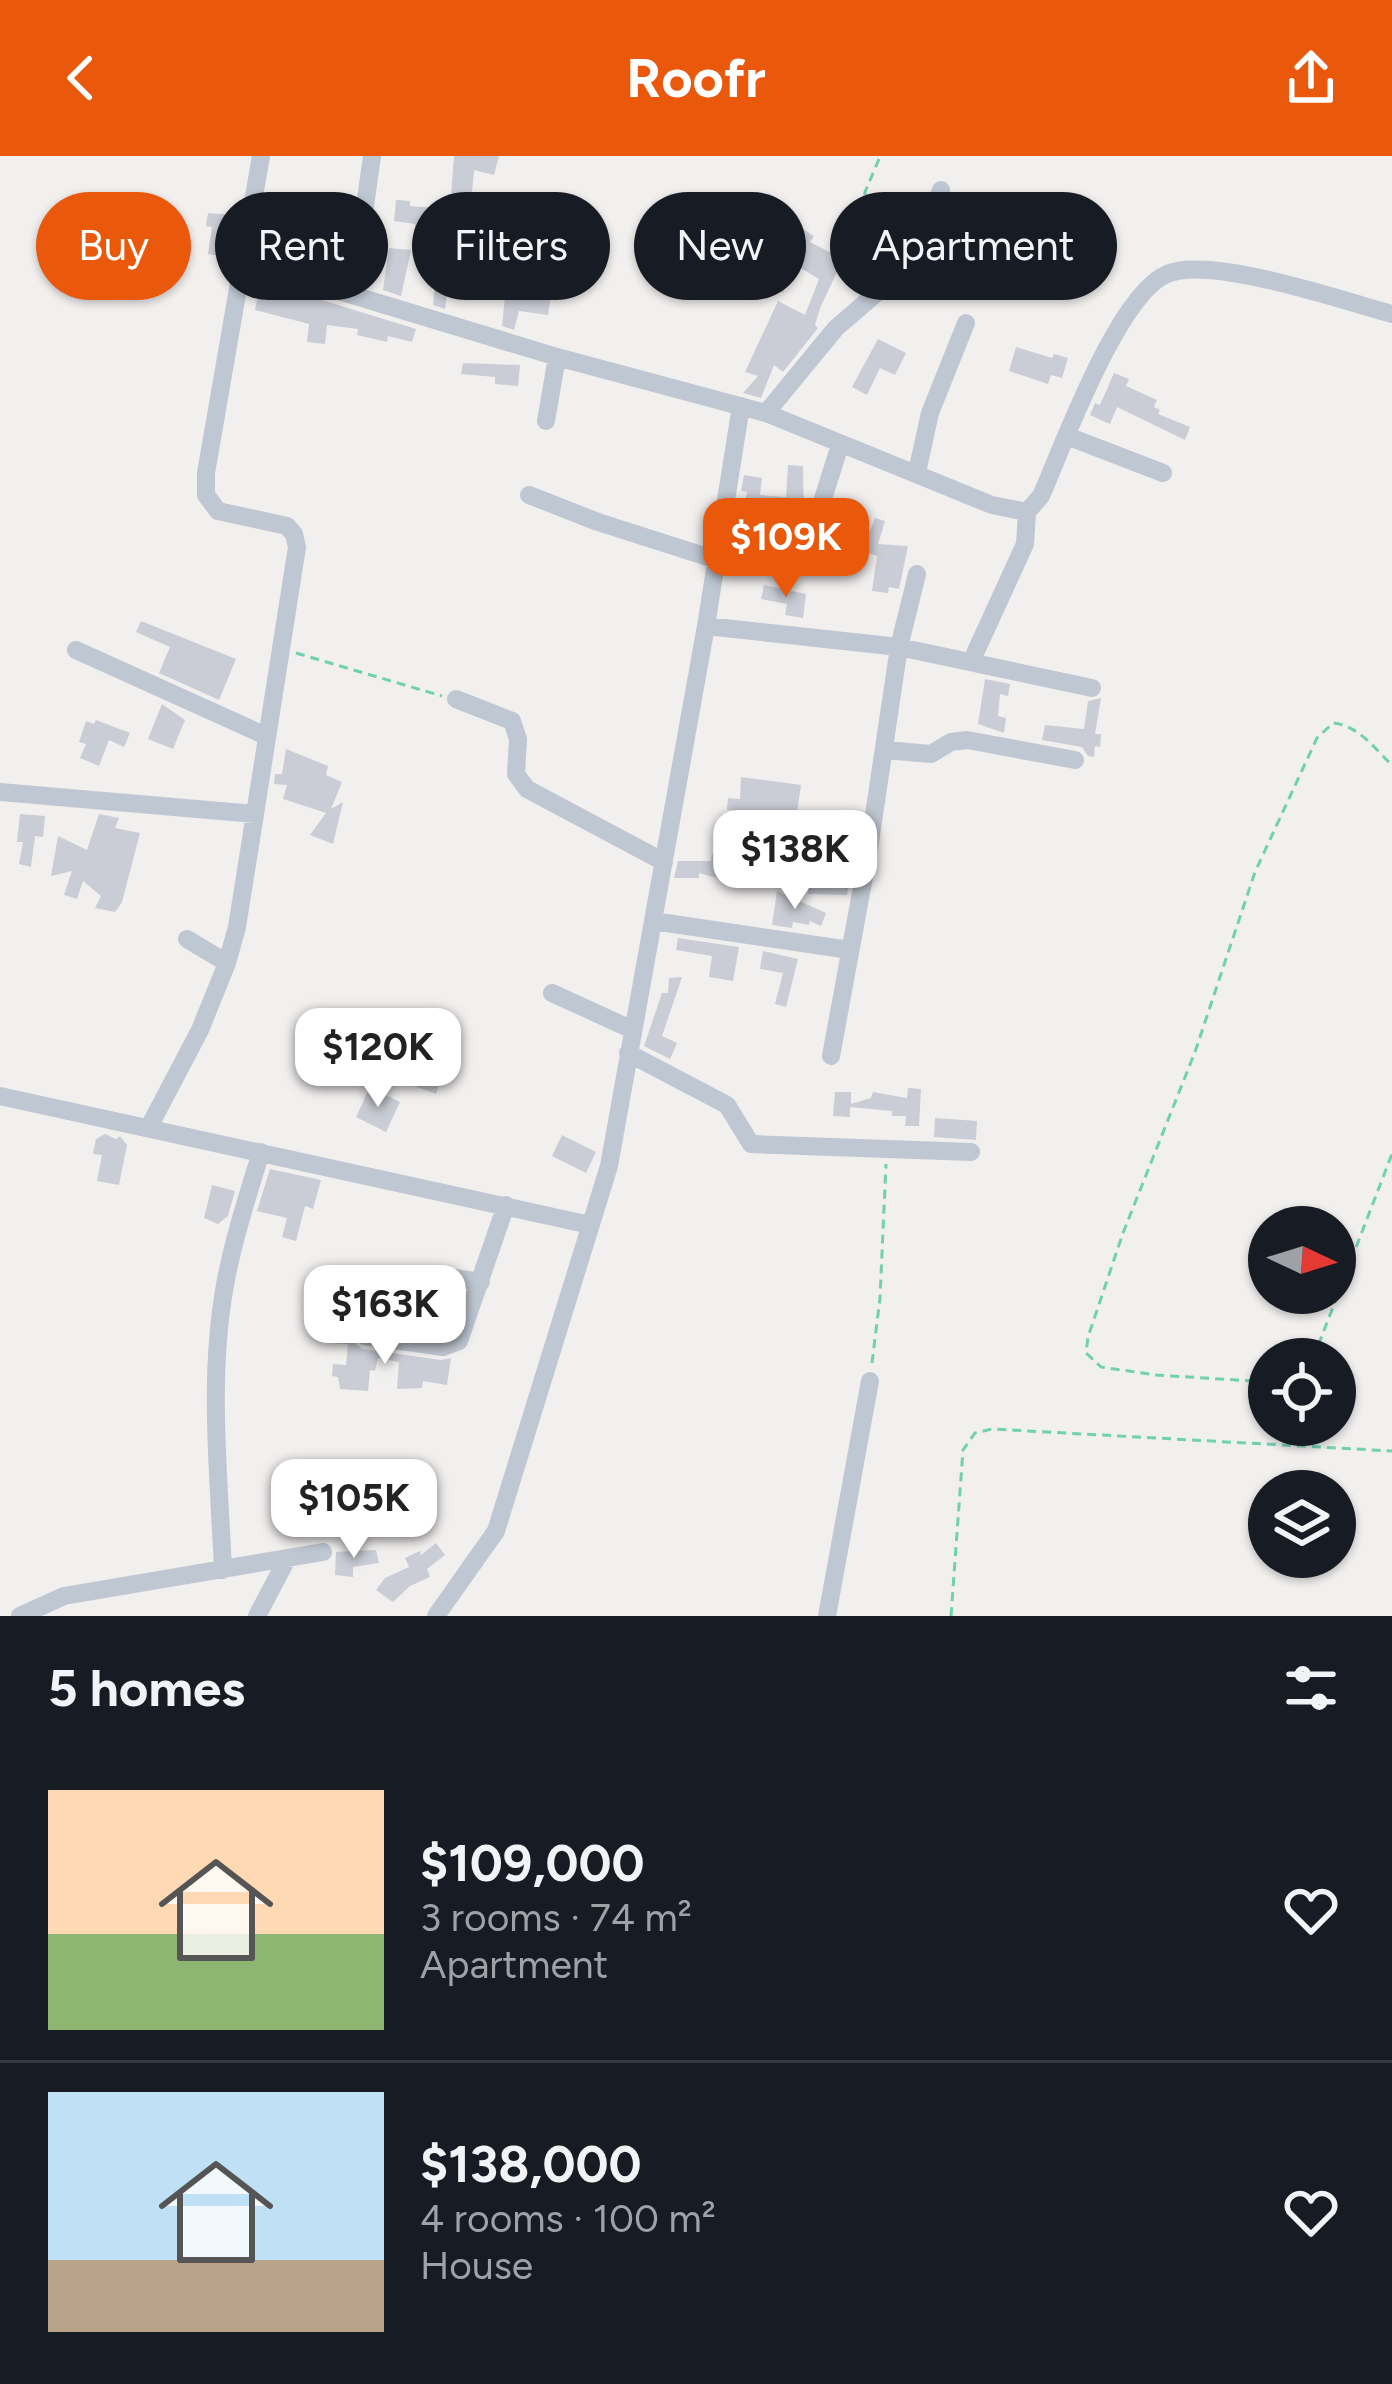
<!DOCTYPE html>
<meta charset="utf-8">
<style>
body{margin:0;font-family:Figtree,sans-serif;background:#20242c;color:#f1f3f6;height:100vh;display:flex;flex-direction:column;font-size:45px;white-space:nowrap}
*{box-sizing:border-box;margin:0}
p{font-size:39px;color:#9ea1a6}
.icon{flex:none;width:66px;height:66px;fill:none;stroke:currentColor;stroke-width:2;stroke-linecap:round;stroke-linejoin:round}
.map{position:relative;height:1460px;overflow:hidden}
.sheet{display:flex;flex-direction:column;background:#171b24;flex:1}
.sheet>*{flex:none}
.banner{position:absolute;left:36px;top:36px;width:1320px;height:108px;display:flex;gap:24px}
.needle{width:78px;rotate:94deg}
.fabs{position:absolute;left:1248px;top:1050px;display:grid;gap:24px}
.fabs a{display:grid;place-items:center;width:108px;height:108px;border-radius:50%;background:#171b24;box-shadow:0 3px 9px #0004;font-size:60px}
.price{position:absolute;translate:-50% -102px;padding:0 27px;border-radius:24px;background:#fff;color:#222;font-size:39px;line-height:78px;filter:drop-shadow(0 3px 6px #0008)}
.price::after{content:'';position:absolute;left:50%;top:72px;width:36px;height:27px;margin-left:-18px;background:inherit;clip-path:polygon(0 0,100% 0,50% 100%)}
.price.active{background:#ea580c;color:#fff}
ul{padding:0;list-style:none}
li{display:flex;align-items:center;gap:36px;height:300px;padding:0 48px}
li+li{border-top:3px solid #363941}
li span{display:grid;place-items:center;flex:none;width:336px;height:240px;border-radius:0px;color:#555}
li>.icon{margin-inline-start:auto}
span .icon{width:144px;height:144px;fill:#fffc;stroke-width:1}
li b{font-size:51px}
h2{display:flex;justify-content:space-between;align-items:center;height:144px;padding:0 48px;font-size:51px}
.chip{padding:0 42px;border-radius:54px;background:#171b24;box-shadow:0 3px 9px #0004;font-size:42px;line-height:108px}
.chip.active{background:#ea580c;color:#fff}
header{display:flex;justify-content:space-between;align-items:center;height:156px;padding:0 48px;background:#ea580c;color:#fff;font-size:54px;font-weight:700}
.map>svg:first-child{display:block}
.building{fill:#cacdd5}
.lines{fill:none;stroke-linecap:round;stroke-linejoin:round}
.path{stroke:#71d1ae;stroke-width:3;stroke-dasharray:9 6;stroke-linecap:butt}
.minor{stroke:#bfc7d2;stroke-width:18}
</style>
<header><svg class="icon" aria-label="back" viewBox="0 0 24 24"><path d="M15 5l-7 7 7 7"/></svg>Roofr<svg class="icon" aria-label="share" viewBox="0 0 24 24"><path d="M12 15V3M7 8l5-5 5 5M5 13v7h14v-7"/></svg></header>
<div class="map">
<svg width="1392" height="1460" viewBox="0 0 1392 1460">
<rect width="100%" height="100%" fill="#f2efef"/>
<path class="building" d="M454 0H499L494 19 474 14 472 37 492 41 487 68 476 66 470 89 475 90 474 97 507 105 518 68 532 71 528 86H559V104L532 103 526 128V135L551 138 548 159 519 155 514 174 502 170 505 140 498 138 504 121 476 114 473 134 448 130 445 153 433 149 437 97 413 95 415 68 394 65 396 44 410 45V50L450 53Z
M208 57 237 59 227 101 208 98 212 71 206 70Z
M801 72 814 80 810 86 843 103 820 152 815 169 818 172 783 216 774 209 761 242 743 237 758 220 745 216 778 145 805 159 819 123 794 108 783 137 767 131Z
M389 92 411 94 401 140 383 134Z
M260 130 283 132 416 173 412 186 388 180 387 186 357 179 358 173 327 169 325 188 307 186 309 168 255 154Z
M878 183 906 197 895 219 880 212 867 239 852 231Z
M1016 191 1052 202 1054 198 1068 202 1062 222 1051 219 1048 228 1009 215Z
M463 207 520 209 518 230 495 228V221L461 218Z
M1114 217 1129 223 1126 230 1157 244 1154 251 1160 254 1158 258 1190 271 1185 284 1117 251 1110 268 1090 259 1095 247 1100 249Z
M788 309 803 310 804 358 785 357 780 377 797 379V392L787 398 741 391 749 352 744 351 747 336 741 335 744 319 762 322 760 339 786 341Z
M875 362 885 365 878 388 908 390 899 433 889 431 888 437 872 435 877 400 846 390 847 386 856 387 861 372 870 375Z
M764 429 806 438 803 462 785 459 787 448 761 443Z
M141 465 236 503 219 544 159 517 170 491 136 476Z
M985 523 1010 528 1008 540 1000 538 998 560 1006 562 1004 577 978 568Z
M1101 542 1095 578H1101L1100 591 1095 590 1094 601 1088 600 1082 591 1042 584 1045 569 1084 573 1088 545Z
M162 548 185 564 173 593 148 583Z
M96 564 130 577 124 591 109 584 99 610 80 602 86 588 79 586 86 565 94 568Z
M286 593 328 610 326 619 342 626 331 653 343 646 333 688 310 679 326 657 283 643 287 629 274 628 275 618H282Z
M741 621 801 629 796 663 770 660 766 685 728 680 731 654H727L728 642 740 643Z
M20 658 45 660 43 681 35 680 31 711 19 708 23 686H17Z
M99 658 119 662 115 672 140 677 122 746 115 756 95 752 101 740 83 725 77 743 64 739 72 715 51 720 58 680 87 694Z
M824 697 853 703 847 739 808 738 809 725H819Z
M712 698 731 699 727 725 699 717V722H674L678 705H711Z
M777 735 826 757 821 770 810 765 809 769 793 766 792 772 772 769Z
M678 782 739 791 733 825 709 821 712 800 676 794Z
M763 795 798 803 786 851 775 848 783 817 760 813Z
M682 821 662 880 677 887 670 903 644 890 662 837H668L669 822Z
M402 906 442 920 436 938 396 923Z
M370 931 400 946 386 976 356 961Z
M908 932 921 933 919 970H905L906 960H892V955L850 951V961L833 960 835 936H851V948L871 942 873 936 907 942Z
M935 962 977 965 976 984 934 981Z
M105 978 116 983 120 980 127 989 119 1029 97 1025 102 999 93 998 96 983Z
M562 979 596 996 586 1017 552 1000Z
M270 1013 321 1024 313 1053 305 1050 296 1085 282 1081 287 1062 257 1055Z
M212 1029 235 1035 228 1060 218 1068 204 1062Z
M409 1120 430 1125 419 1174 396 1170Z
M325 1131 374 1140 370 1167 357 1169 360 1154 323 1150Z
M330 1174 352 1176 353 1186 363 1193 441 1204 451 1202 447 1229 423 1225 422 1232 397 1233 399 1206 378 1202 375 1215 370 1214 368 1235 340 1233 338 1221 332 1220 333 1208 346 1209 348 1188 329 1187Z
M436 1387 445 1399 427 1413 430 1421 410 1430 393 1446 376 1434 385 1422 409 1411 405 1402 420 1395 421 1399Z
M376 1394 379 1407 353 1411V1421L335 1419 336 1396Z"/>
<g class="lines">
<path class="path" d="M879 3 865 36 864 51 874 63 910 80
M296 497 442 540
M1313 1203 1392 998
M872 1207 880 1142 886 1008
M1269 1226 1156 1219 1101 1211 1086 1197 1088 1181 1123 1077 1195 896 1255 716 1317 582 1333 567C1358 569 1375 593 1392 609
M951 1460 963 1294 975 1277 992 1273 1392 1295"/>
<path class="minor" d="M240 105 557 201 766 257 992 349 1027 356
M353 136 372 0
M766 257 836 172 915 104 941 34
M546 265 557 201
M1067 280 1163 317
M917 316 930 257 966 167
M529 339 598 366 717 404
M809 387 840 289
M706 470 899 491 1092 532
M76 494 266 580
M971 506 1025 388 1027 356 1041 340C1063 290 1118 138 1167 118 1210 99 1344 145 1392 158
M456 543 512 565 518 583 516 618 527 633 664 706
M885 594 931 598 951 586 967 584 1075 604
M0 636 255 658 297 391 294 378 287 370 218 355 206 339V317L261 0
M653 765 850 794
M227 807 237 771 255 658
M552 837 633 874
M628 897 727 949 751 988 971 996
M831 900 868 699 899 491 917 418
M0 940 590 1069
M149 971 200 874 227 807 187 783
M442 1120 481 1126
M365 1180 443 1191 459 1185 506 1049
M223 1414C219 1320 208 1222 225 1129 233 1084 248 1039 261 996
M20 1460 64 1440 323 1396
M257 1460 287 1403
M436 1460 496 1375 609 1010 706 470 741 250
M827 1460 870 1225"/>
</g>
</svg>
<div class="fabs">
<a><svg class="needle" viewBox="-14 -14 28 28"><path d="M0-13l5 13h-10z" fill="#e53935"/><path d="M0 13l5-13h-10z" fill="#9ea1a6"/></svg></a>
<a><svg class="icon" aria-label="locate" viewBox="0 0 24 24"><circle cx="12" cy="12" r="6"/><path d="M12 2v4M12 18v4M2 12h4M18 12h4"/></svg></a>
<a><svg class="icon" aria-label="layers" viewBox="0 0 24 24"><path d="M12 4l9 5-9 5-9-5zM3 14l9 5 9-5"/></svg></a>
</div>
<b class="price active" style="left:786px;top:444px">$109K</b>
<b class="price" style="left:795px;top:756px">$138K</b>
<b class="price" style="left:378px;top:954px">$120K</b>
<b class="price" style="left:385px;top:1211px">$163K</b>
<b class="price" style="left:354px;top:1405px">$105K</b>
<div class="banner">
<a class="chip active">Buy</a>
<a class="chip">Rent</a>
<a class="chip">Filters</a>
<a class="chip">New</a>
<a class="chip">Apartment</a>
</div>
</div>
<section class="sheet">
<h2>5 homes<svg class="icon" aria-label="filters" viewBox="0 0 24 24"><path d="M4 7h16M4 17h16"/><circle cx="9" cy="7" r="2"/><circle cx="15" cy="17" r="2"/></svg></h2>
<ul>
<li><span style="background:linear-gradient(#ffd9b3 60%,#8fb573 0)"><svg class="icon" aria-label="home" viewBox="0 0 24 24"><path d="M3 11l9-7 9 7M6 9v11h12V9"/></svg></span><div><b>$109,000</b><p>3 rooms · 74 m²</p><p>Apartment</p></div><svg class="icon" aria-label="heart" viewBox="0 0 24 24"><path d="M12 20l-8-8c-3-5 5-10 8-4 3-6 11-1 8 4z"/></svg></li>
<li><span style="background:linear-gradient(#bfe0f5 70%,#b9a48a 0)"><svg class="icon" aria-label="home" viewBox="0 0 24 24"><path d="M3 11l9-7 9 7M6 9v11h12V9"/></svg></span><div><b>$138,000</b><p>4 rooms · 100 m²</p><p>House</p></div><svg class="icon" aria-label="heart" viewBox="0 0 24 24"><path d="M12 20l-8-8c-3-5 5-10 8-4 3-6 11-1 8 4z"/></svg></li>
</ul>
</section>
